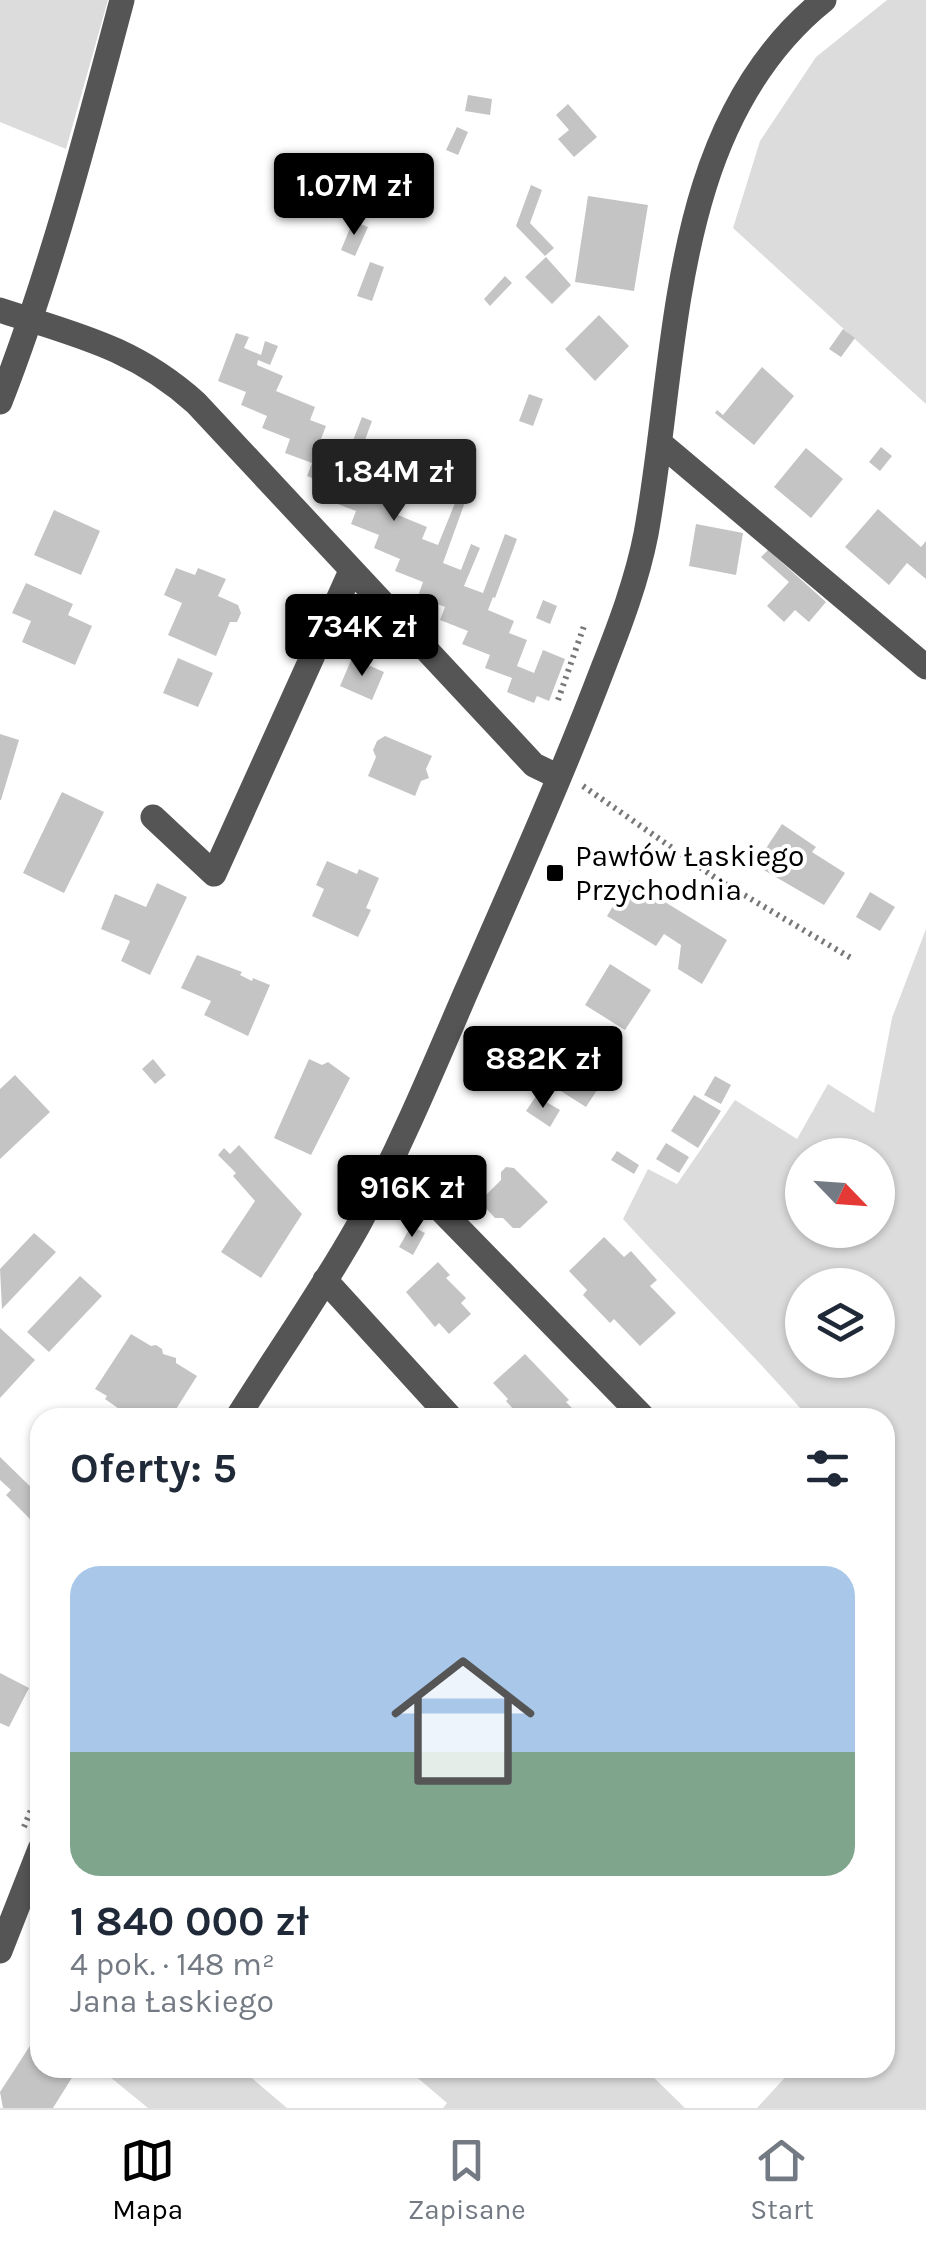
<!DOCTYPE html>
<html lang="pl">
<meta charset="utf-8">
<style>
body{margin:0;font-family:Karla,sans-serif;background:#f6f6f7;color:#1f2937;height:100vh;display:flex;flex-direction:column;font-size:38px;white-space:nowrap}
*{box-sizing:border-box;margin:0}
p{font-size:32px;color:#747a83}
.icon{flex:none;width:55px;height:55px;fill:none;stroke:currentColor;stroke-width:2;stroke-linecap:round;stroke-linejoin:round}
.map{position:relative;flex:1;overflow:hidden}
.sheet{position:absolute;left:30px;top:1408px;width:865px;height:670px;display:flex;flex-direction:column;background:#fff;border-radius:30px;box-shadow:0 2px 8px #0004}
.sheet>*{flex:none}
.needle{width:65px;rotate:115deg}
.fabs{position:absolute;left:785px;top:1138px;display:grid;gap:20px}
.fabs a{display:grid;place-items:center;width:110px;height:110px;border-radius:50%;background:#fff;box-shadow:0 2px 8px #0004;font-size:50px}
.price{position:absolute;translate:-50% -85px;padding:0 22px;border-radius:10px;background:#000;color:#fff;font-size:32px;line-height:65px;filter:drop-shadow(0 2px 5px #0008)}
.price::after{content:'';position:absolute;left:50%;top:60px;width:30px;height:22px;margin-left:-15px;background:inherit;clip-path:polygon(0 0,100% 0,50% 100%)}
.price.on{background:#222;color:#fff}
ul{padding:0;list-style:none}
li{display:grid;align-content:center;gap:20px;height:530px;padding:0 40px}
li+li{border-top:2px solid #e0e1e3}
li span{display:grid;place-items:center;height:310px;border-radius:30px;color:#555}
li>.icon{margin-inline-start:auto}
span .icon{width:180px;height:180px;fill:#fffc;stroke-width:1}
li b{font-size:42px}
h2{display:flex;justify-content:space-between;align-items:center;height:120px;padding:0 40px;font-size:42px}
.tab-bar{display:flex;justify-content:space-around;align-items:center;height:140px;border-top:2px solid #e0e1e3;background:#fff;font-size:28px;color:#747a83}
.tab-bar a{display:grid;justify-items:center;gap:5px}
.tab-bar .on{color:#000}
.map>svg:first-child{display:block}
.green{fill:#dcdcdc;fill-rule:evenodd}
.building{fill:#c4c4c4}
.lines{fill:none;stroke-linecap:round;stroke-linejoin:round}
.path{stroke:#777;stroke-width:6;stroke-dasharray:2.5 5;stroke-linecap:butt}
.minor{stroke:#555;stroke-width:25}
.poi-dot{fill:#000;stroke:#fff;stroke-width:4}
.labels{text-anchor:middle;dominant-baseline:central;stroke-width:8;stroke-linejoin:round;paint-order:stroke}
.poi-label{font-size:30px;fill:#000;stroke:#fff;text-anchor:start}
</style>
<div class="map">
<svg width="926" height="2108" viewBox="0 0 926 2108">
<rect width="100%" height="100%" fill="#fff"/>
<path class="green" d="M0 0H108L66 149 0 122Z
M887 0H926V404L733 228 760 141 816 57Z
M926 929V2108H757L790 2072 787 2068H885V1418L808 1417C749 1349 684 1286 623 1219L648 1169 677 1184 735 1100 797 1139 828 1084 874 1113 892 1018ZM802 1155H878V1230H802ZM802 1285H878V1360H802Z
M99 2068H240L287 2108H148Z
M406 2068H644L685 2108H443L447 2103Z"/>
<path class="building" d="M468 95 492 99 490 115 465 111Z
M568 104 597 137 574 157 558 139 569 130 556 115Z
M457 127 468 132 458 155 446 150Z
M531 185 542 190 530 223 554 248 545 256 516 226Z
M588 196 648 205 634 291 575 282Z
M353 221 368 227 355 256 341 250Z
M546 257 571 285 552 304 525 277Z
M370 262 384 267 372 301 357 296Z
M505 276 512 283 490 306 484 299Z
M599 315 629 346 595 381 565 349Z
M843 329 855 338 841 357 829 349Z
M236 333 249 337 244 348 261 355 265 341 278 346 270 365 258 360 257 365 283 376 276 391 315 407 310 420 326 426 321 439 349 451 362 417 372 421 355 467 382 478 377 491 394 498 399 483 408 486 398 515 427 527 422 539 438 545 457 498 465 502 443 563 461 570 471 544 480 548 464 586 483 593 505 534 517 539 495 598 493 597 488 610 514 621 509 633 527 640 517 666 534 673 543 650 565 659 549 701 537 696 534 703 507 692 512 678 485 668 490 655 462 644 468 631 440 620 445 607 418 596 423 582 395 571 400 559 374 548 379 535 351 524 356 511 330 501 335 487 307 476 312 463 285 453 290 439 262 428 267 416 241 405 246 392 218 381Z
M762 367 794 396 754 445 715 413 717 410 723 415Z
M529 394 543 399 533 426 519 421Z
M881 447 892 456 880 471 869 462Z
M806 448 843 479 811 518 774 487Z
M878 509 921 547 926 541V579L907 563 889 585 845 547Z
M54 510 100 531 81 575 34 555Z
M696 524 743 533 736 575 689 566Z
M768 550 826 602 809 622 795 610 784 622 767 606 789 582 761 557Z
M176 568 195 575 198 568 226 579 218 596 238 605 241 613 237 622H230L216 656 168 635 182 603 164 595Z
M26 583 73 604 68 615 92 626 75 665 22 642 31 621 12 613Z
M543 600 557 606 550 624 536 618Z
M178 658 213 673 198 707 163 693Z
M352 658 384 672 372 700 340 686Z
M0 734 19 740 1 800H0Z
M385 736 432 756 426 769 429 778 421 781 415 796 368 776 376 757 373 750 377 741Z
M62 792 104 812 64 893 23 873Z
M782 824 816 847 812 852 845 873 824 905 755 865Z
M327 861 357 874 359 869 379 878 366 908 371 910 358 937 312 916 324 889 316 885Z
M629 880 727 940 702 984 678 969 681 945 664 934 656 946 607 916Z
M157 883 187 897 150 975 121 961 130 941 101 929 115 894 146 907Z
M870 892 895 907 880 931 856 917Z
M197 955 242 972 240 975 252 981 253 978 270 985 248 1036 204 1015 211 1001 181 988Z
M610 964 651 990 625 1030 585 1005Z
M571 1041 612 1067 586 1107 545 1081Z
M153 1059 166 1075 155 1084 142 1069Z
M309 1059 322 1065 328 1062 350 1078 311 1155 274 1138Z
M15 1075 50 1112 0 1159V1089Z
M715 1076 731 1085 721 1104 704 1095Z
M694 1095 721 1111 698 1148 671 1131Z
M536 1096 560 1110 550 1127 526 1111Z
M666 1143 689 1157 679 1173 656 1159Z
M239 1145 302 1214 261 1278 221 1252 255 1201 233 1176 236 1173 218 1155 224 1148 230 1154Z
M617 1151 639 1165 634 1174 611 1160Z
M506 1167 514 1168 548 1202 520 1228H513L503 1218H495L483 1205V1198L501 1180V1172Z
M411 1226 425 1233 413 1255 399 1247Z
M34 1233 56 1252 2 1309 0 1269Z
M604 1237 624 1257 631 1251 657 1280 650 1286 676 1313 640 1346 614 1319 610 1323 583 1295 587 1290 569 1271Z
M438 1262 450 1275 446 1278 466 1298 461 1303 471 1314 449 1334 439 1323 435 1327 406 1292Z
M80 1276 102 1296 49 1352 27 1332Z
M0 1328 35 1360 0 1398Z
M131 1334 151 1346 156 1345 162 1349 163 1354 176 1358V1363L197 1376 173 1414 167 1411 166 1418H132L105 1399 107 1396 95 1389Z
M525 1354 569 1400 566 1402 578 1414 574 1418H521L506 1401 508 1399 493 1383Z
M0 1457 40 1496V1515L33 1522 6 1495 11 1490 0 1480Z
M0 1673 29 1688 9 1727 0 1723Z
M37 2035 40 2037V2068H78L53 2108H3L0 2092Z"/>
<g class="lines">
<path class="path" d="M558 700 584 626
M583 786 717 879 851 958
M24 1827 40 1788"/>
<path class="minor" d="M0 310C76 335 134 347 196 403L534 765 559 777
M0 402C51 271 86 136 122 0
M660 443 926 667
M153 817 214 874 351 571
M392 1160 644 1418
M325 1280 451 1418
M237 1418C277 1354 321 1292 358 1226 399 1150 432 1071 466 992 513 885 561 778 603 668 620 625 637 580 646 534 679 354 667 126 824 0
M0 1951 40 1849"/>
</g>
<rect class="poi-dot" x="545" y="863" width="20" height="20" rx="5"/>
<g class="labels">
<g class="poi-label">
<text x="575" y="856">Pawłów Łaskiego<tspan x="575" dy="34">Przychodnia</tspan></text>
</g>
</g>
</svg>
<div class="fabs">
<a><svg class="needle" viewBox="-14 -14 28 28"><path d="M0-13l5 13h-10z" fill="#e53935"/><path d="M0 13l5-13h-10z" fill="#747a83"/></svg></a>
<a><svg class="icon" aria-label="layers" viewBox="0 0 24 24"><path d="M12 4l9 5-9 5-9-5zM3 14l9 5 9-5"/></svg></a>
</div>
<b class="price" style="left:354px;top:238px">1.07M zł</b>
<b class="price on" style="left:394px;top:524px">1.84M zł</b>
<b class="price" style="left:362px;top:679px">734K zł</b>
<b class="price" style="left:543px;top:1111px">882K zł</b>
<b class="price" style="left:412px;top:1240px">916K zł</b>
<section class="sheet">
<h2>Oferty: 5<svg class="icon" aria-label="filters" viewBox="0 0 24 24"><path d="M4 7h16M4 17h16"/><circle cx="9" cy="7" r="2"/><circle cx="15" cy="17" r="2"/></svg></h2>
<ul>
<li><span style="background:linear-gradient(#a9c7e8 60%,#7fa58c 0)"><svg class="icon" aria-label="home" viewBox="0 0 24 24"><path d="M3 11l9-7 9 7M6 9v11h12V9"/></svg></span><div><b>1 840 000 zł</b><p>4 pok. · 148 m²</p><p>Jana Łaskiego</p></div></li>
</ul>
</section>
</div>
<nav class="tab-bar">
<a class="on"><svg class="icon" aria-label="map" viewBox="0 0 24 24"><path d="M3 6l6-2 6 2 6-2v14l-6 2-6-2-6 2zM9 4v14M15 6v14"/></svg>Mapa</a>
<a><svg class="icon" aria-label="saved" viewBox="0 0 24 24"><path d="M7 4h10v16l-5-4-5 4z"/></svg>Zapisane</a>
<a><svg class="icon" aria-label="home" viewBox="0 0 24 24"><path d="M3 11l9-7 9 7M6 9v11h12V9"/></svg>Start</a>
</nav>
